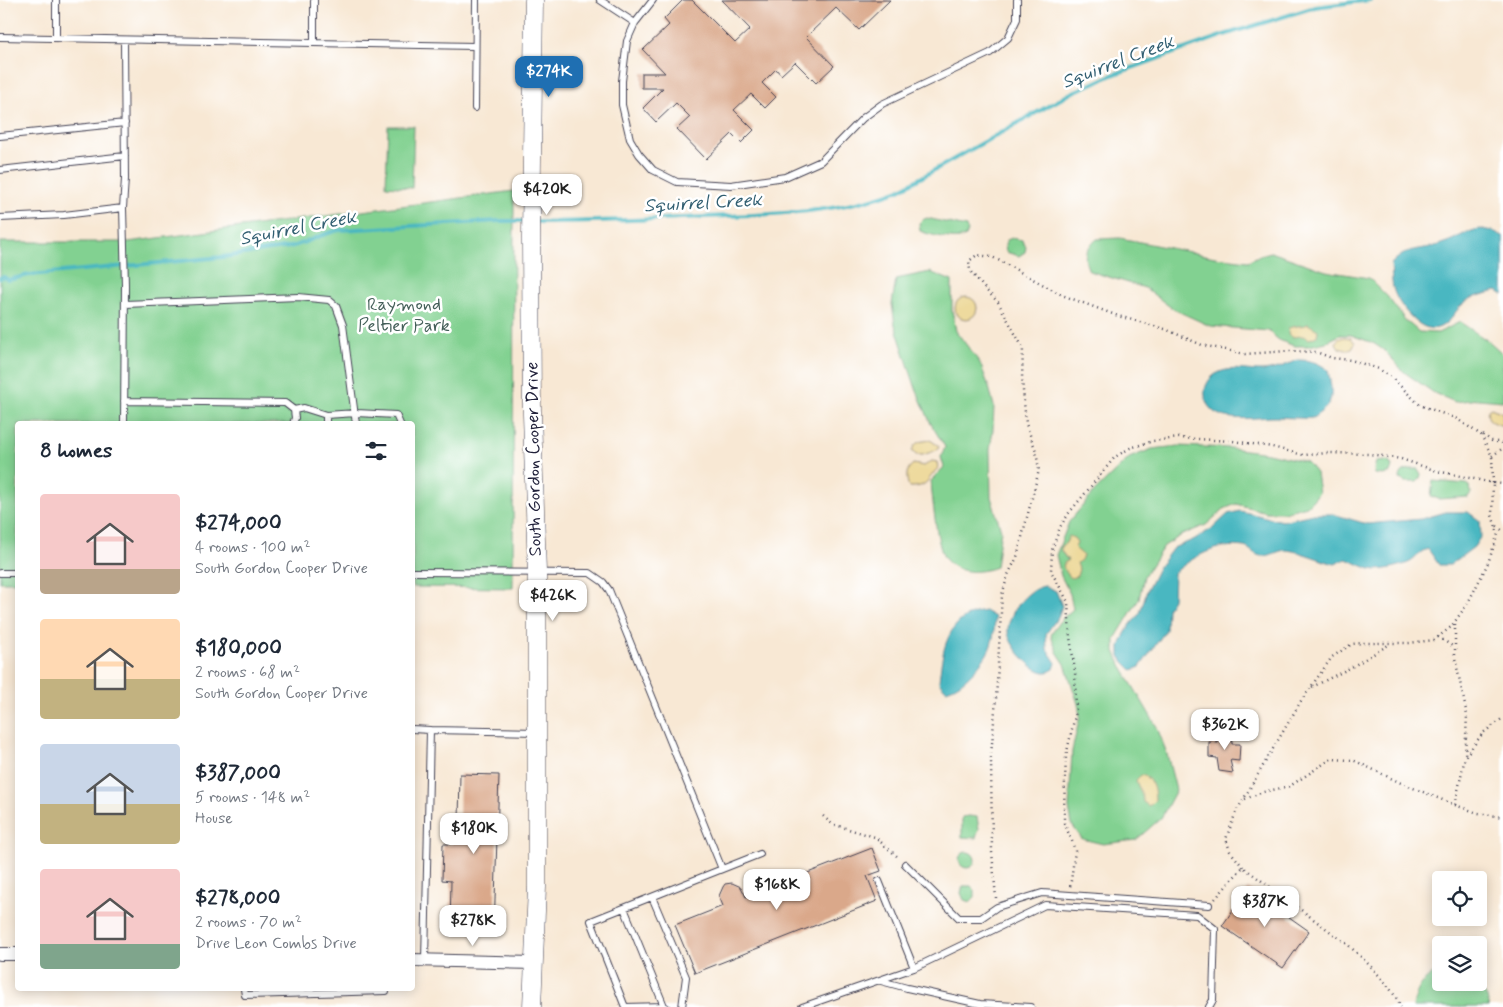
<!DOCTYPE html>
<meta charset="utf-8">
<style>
body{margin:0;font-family:Mynerve,sans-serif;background:#f6f6f7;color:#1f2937;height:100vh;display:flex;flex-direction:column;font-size:19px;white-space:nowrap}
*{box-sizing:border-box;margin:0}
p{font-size:16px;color:#747a83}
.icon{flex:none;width:28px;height:28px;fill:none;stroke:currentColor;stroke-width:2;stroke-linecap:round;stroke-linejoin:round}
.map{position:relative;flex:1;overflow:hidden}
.sheet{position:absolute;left:15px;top:421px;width:400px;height:570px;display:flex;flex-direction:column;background:#fff;border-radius:5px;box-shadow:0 2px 12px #0003}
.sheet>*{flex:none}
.fabs{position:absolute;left:1432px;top:871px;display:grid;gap:10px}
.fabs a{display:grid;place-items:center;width:55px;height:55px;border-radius:5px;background:#fff;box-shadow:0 2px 12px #0003;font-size:25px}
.price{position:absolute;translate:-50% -42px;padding:0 11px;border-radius:10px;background:#fff;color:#222;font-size:16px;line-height:32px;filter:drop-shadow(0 1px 2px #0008)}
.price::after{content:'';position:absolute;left:50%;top:30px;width:15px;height:11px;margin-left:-8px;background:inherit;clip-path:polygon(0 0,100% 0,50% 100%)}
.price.active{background:#1f6fb2;color:#fff}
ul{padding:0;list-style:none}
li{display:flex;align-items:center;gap:15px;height:125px;padding:0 25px}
li span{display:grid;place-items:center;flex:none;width:140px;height:100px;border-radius:5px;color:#555}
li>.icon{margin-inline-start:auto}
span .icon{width:60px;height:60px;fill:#fffc;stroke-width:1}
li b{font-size:21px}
h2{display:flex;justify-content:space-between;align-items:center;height:60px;padding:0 25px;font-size:21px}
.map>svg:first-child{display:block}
.green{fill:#82d191;stroke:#527a66;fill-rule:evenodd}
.sand{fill:#eeda9e;stroke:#887e6c}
.water{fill:#48b7c1;stroke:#356c7e}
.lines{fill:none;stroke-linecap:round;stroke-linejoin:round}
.stream{stroke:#48b7c1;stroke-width:4}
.building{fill:#daa88a}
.lane-casing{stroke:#424052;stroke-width:8}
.street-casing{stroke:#424052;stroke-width:14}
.secondary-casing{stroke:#424052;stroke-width:19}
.path{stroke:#424052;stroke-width:2.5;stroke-dasharray:1 4;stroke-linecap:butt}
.lane{stroke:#fff;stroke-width:6}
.street{stroke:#fff;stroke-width:12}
.secondary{stroke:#fff;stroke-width:18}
.labels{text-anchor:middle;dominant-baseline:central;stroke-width:5;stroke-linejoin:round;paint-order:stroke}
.park-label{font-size:18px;fill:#445f59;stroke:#fff}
.street-label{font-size:18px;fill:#22223b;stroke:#fff}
.water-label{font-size:19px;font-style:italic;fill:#315e71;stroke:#fff}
</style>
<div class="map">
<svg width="1503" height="1007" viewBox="0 0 1503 1007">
<rect width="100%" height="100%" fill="#fff"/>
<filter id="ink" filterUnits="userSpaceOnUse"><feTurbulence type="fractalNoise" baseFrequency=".02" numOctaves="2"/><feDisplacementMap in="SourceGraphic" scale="10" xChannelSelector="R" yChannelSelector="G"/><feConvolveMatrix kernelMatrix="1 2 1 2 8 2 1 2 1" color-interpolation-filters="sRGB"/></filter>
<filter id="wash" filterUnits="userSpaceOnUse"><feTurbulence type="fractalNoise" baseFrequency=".0096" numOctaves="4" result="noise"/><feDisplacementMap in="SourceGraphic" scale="20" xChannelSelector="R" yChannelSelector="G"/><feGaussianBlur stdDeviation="1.12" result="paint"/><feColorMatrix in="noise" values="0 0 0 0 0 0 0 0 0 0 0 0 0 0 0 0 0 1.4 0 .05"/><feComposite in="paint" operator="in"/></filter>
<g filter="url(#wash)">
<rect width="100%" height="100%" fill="#f8e8d4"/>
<path class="green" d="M388 126H414L412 188 386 186Z
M514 191 513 588 413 587 412 424H18L17 582H0V242H128Z
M927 218 966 227 968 231 966 236C959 242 929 235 920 231L919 223 922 220Z
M1012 238 1022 240 1026 247 1025 252 1019 256 1006 252 1005 244 1007 240Z
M1120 238 1215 257 1248 261 1260 255 1271 252 1326 271 1369 278 1387 296 1405 320 1419 332 1438 333 1460 322 1491 343 1503 354V401L1478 399 1455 402 1434 393 1404 372 1385 351 1373 343 1351 335H1340L1326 342 1309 346H1294L1279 340 1268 331 1210 326 1173 309 1145 288 1089 271C1082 255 1085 250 1097 239Z
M930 272 952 281V310L956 331 980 363 989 387 994 406 993 429 990 450 991 497 1001 530 996 567C978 574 955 574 944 557 937 546 932 496 931 481L944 467 941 457 945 447 931 424 916 389 895 325 892 304 896 279Z
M1178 446 1230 448 1268 453 1307 462 1316 473 1319 493 1307 506 1284 512H1266L1236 504 1224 509 1206 525 1182 535 1164 546 1144 576 1139 599 1115 639V651L1123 669 1157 727 1167 754 1176 790 1161 818 1136 840 1103 844 1082 839 1072 825 1069 808 1072 751 1080 716 1078 704 1065 664 1057 652 1051 635 1059 622 1073 609 1070 594 1061 576 1056 555 1069 522 1095 491 1129 458 1152 449ZM1066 543 1074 548 1077 563 1068 561 1061 551Z
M1385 461 1389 462 1392 467 1390 473 1383 475 1375 474 1374 469 1376 462Z
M1412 469H1418L1421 474 1420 479 1417 482H1405L1400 479C1400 471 1405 470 1412 469Z
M1433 481 1467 484 1470 486 1471 493 1468 497 1438 499 1431 496Z
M969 816 977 817 979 829 976 838 962 837V817Z
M959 860a8 8 0 1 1 16 0a8 8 0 1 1-16 0Z
M963 886H971L975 890V897L970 902 964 900 961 893Z
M1441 969V982L1478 983 1487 997 1489 1007H1413C1417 986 1423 980 1441 969Z"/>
<path class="sand" d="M955 308a11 11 0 1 1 22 0a11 11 0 1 1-22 0Z
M1308 324 1318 330 1317 336 1309 339 1303 336 1292 337 1288 334 1289 328C1295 325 1301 327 1308 324Z
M1344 337 1351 338 1355 343 1352 348 1346 350 1339 348 1336 343 1338 339Z
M1491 408 1503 413V426C1495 423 1485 421 1488 410Z
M930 440 939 446 937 450 923 455H916L912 451C916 440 921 442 930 440Z
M932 461 937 462 938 468C927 479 928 488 909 487 906 478 905 471 913 464L924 466Z
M1069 536 1074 538 1077 542 1075 548 1083 555 1081 560 1077 563 1079 569 1077 576 1071 578 1063 568 1064 563 1068 560 1061 551V546L1066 543Z
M1141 775C1152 777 1155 790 1155 800L1149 806 1143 802C1143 793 1138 788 1136 780Z"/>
<path class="water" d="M1480 229 1493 231 1503 236V295L1497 291C1489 293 1475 296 1468 300 1456 307 1452 322 1440 327 1422 336 1399 306 1394 291 1391 282 1392 273 1391 264 1411 244 1421 252 1444 243 1457 239 1466 231 1480 229Z
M1297 360C1310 360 1318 362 1328 370 1331 388 1337 402 1318 414 1316 415 1315 417 1312 418 1309 419 1280 417 1274 417 1255 417 1209 427 1205 396 1204 389 1207 381 1213 376 1227 365 1244 371 1261 371 1273 371 1286 365 1297 360Z
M1240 511 1282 521 1313 514H1333L1367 524 1421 519 1446 512H1468L1480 521 1481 536 1474 547 1450 565H1439L1428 549C1417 552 1418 558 1410 562 1403 566 1378 572 1371 569 1362 567 1354 561 1346 559L1335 564C1319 560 1303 552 1287 550 1278 550 1270 557 1261 556 1254 555 1250 548 1244 547 1217 543 1194 556 1174 573L1173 599 1167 609 1166 630 1140 667 1132 670 1124 662 1120 656V646L1127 629 1140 613 1147 590 1158 568 1173 548 1193 540 1213 528 1228 514Z
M1045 586 1056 591 1062 606 1058 617 1046 634 1047 649 1056 663 1054 669C1052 670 1049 672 1047 672 1033 674 1009 645 1008 632 1007 614 1027 588 1045 586Z
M985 611 995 617C994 644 990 654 972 673 964 681 957 687 946 690L939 682C942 651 947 615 985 611Z"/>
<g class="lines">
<path class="stream" d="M536 222C585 222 632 220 681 218 754 214 830 217 899 190L1073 92 1112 75 1224 35 1315 7 1370 0
M0 278 4 277 8 280 29 275 223 257 290 247C308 243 322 233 340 230L500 221H527"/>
</g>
<g id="blocks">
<path class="building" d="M683 0H692L735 43 750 29 722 0H890L859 30 836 8 806 37 834 66 816 83 795 62 781 75 776 69 762 83 776 97 765 108 751 94 734 110 754 130 741 143 732 134 706 159 677 129 690 117 676 103 656 122 643 108 663 88H642V73H665L643 50 669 25 664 19Z
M1218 730H1231L1232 744H1240L1239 761 1230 760 1233 773 1219 771 1217 758 1209 757V742L1218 743Z
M460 774 499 775 494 931 450 930 451 881 442 880 443 844H452L453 820H459Z
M872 848 881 871 867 876 877 901 695 973 675 925 723 906 719 896 723 887 725 884 732 883 741 887 746 897Z
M1248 888 1309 931 1283 968 1222 926Z"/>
</g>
</g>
<g filter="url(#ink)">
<use href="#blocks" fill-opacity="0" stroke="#424052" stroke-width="1"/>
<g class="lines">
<g class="lane-casing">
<path id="lane" d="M56 0V38
M600 0 635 23
M653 0 635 23 627 41 622 81V105L630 139 639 154 653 170 677 182 731 185 785 177 821 161 863 118 882 104 990 53 1008 38 1017 19V0
M0 37 314 43V0
M314 43 474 46
M475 108 476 0
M0 136 125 123
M0 170 125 156
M123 208 125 285 124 424
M0 218 64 215 123 208 125 179 124 40
M125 304 298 297 329 300 336 306 343 325 356 424
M124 401 285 403 294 410 304 408 326 415 356 413 396 415 400 424
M293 424 295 418 294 410
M326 424V415
M412 572 590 573 603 582 609 590 722 869
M0 573H18
M412 729 430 730
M905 864 959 918H981L997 907 1042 893 1209 905
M652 897 686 977 682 1007
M624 908 664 1006 666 1007
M425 960 430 730 537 732
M914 968 1045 905 1197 915 1215 929 1213 1000 1209 1007
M881 981 907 988 980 1004 1031 1007
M244 989 245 995 386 991V989
M664 1006 625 1007 591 921 760 854
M802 1007 914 968 879 881"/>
</g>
<g class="street-casing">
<path id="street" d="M0 954H18
M412 960 534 963"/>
</g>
<g class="secondary-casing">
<path id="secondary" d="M532 1007 537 887V573L532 414 531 237 534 0"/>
</g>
<path class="path" d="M1483 435 1492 441 1503 443
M1492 456 1503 448
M1497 526 1503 531
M1455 624V658L1467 715 1465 757
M1438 637 1454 647
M1312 687 1350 668 1390 644
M1245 799 1263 792 1290 786 1331 759 1353 760 1401 783 1455 805 1465 757 1483 733 1503 718
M1455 805 1478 813 1503 817
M823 816 832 824 875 837 899 858
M1243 867 1230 851 1226 839 1236 812 1301 701 1332 657 1352 644 1364 643H1409L1434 640 1451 627 1468 603 1488 563 1498 534 1492 515 1493 483 1503 484
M996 898 992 852 991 755 996 699 1002 595 1008 575 1017 557 1039 470 1036 451 1026 424 1022 379 1023 348 998 302 986 290 970 271 969 261 977 255 992 257 1002 262 1062 295 1118 316 1165 329 1202 345 1245 354 1288 351 1316 352 1332 358 1351 360 1379 369 1392 378 1420 405 1457 419 1481 435 1492 456 1493 483 1437 471 1401 459 1370 454 1328 453 1303 455 1272 447 1233 441 1179 438 1153 441 1130 448 1115 457 1069 513 1060 527 1052 550 1051 571 1068 602 1070 637 1075 671 1076 711 1066 756 1064 806V823L1072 841 1075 851 1070 888
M1215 899 1243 867 1347 944C1365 960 1391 985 1401 1007"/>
<use href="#lane" class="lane"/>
<use href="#street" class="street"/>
<use href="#secondary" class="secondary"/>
</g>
</g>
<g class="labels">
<g class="park-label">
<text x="404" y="305">Raymond<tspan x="404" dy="21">Peltier Park</tspan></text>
</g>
<g class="street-label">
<text transform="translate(534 459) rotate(-91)">South Gordon Cooper Drive</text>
</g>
<g class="water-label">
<text transform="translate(1118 62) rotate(-21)">Squirrel Creek</text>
<text transform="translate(703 203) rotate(-3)">Squirrel Creek</text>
<text transform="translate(298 228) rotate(-11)">Squirrel Creek</text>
</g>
</g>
</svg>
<div class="fabs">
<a><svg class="icon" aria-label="locate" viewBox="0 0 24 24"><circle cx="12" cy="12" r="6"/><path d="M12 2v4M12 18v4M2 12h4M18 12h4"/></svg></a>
<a><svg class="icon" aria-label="layers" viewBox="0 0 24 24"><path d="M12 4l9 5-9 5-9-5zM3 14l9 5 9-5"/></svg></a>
</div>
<b class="price active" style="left:549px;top:98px">$274K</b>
<b class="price" style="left:547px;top:216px">$420K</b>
<b class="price" style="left:553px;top:622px">$426K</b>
<b class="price" style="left:1225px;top:751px">$362K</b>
<b class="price" style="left:474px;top:855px">$180K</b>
<b class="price" style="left:777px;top:911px">$168K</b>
<b class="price" style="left:1265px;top:928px">$387K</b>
<b class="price" style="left:473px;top:947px">$278K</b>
<section class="sheet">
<h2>8 homes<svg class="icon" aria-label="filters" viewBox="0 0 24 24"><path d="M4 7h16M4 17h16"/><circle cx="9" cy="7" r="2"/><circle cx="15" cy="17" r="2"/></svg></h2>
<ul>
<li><span style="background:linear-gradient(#f6c9c9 75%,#b9a48a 0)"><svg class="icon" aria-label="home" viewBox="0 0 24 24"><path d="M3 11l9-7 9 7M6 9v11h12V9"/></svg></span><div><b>$274,000</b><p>4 rooms · 100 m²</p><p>South Gordon Cooper Drive</p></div></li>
<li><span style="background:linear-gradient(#ffd9b3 60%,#c2b280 0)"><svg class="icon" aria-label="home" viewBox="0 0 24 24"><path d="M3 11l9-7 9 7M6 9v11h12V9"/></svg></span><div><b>$180,000</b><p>2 rooms · 68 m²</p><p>South Gordon Cooper Drive</p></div></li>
<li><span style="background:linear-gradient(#c9d6e8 60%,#c2b280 0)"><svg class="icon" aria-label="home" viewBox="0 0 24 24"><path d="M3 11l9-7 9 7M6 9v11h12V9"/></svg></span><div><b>$387,000</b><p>5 rooms · 148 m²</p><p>House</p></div></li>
<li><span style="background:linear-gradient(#f6c9c9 75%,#7fa58c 0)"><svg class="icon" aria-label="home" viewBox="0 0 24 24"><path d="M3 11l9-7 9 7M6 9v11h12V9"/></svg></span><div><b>$278,000</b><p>2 rooms · 70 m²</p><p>Drive Leon Combs Drive</p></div></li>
</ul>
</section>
</div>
